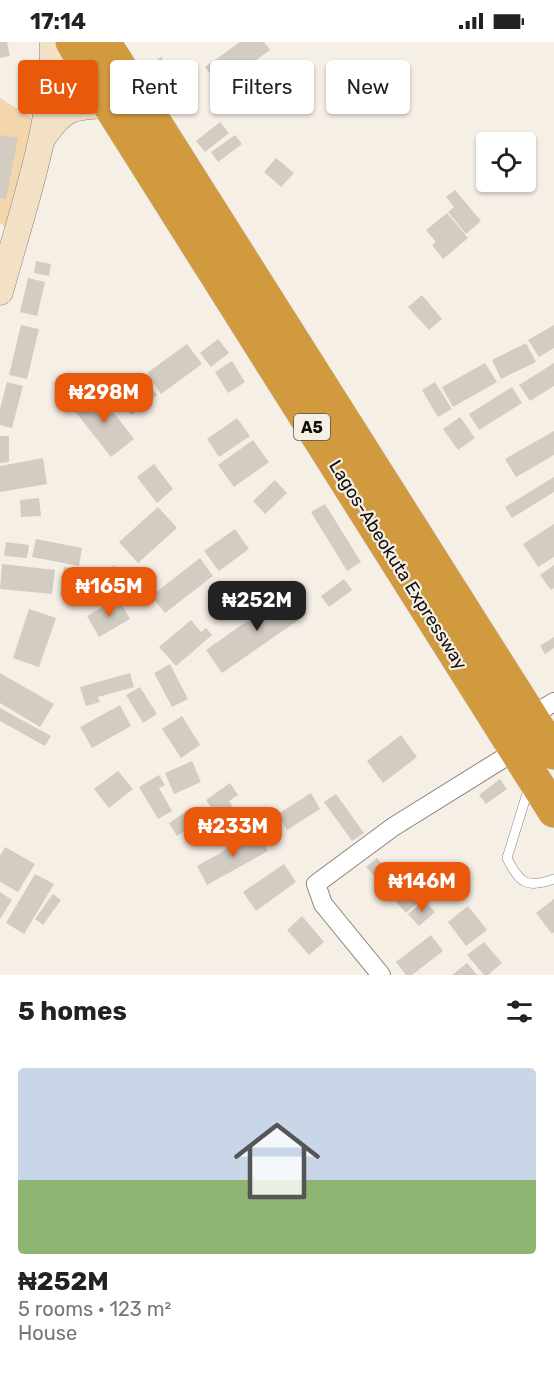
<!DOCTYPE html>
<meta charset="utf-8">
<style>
body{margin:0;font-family:Rubik,sans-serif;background:#f2f2f2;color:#222;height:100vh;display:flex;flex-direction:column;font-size:22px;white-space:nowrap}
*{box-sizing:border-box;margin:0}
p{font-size:20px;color:#767676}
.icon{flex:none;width:33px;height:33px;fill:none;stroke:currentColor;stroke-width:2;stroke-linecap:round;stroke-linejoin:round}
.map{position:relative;height:933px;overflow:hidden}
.panel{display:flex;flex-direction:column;background:#fff;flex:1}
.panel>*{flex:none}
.guide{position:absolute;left:18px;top:18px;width:519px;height:54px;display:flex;gap:12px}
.fabs{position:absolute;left:476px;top:90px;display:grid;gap:12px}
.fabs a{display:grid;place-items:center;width:60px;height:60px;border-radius:6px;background:#fff;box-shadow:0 2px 4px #0004;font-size:30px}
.price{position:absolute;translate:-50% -51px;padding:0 14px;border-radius:12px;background:#ea580c;color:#fff;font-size:20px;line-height:39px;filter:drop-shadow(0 2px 3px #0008)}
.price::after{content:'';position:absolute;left:50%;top:36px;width:18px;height:14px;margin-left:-9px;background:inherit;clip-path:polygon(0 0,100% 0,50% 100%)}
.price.active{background:#222;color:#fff}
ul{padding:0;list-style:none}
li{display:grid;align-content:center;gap:12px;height:318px;padding:0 18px}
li+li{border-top:2px solid #e0e0e0}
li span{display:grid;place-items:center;height:186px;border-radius:6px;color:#555}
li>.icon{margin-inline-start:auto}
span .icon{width:108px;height:108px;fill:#fffc;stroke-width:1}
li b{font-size:26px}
h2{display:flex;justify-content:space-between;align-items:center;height:72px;padding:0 18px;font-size:26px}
.chip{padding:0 21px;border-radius:6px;background:#fff;box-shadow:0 2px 4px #0004;font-size:21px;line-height:54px}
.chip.active{background:#ea580c;color:#fff}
.status{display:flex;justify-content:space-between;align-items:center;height:42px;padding:0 30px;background:#fff;direction:ltr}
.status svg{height:16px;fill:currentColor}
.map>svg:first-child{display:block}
.green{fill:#f4d6ac}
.building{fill:#d3ccc3}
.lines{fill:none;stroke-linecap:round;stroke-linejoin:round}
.lane-casing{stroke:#8a847c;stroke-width:10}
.street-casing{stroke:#8a847c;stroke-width:20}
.secondary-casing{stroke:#8a847c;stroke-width:27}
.highway-casing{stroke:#cfcfce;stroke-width:34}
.lane{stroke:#fff;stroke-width:9}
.street{stroke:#fff;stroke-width:18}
.secondary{stroke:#f2e1c5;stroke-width:26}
.highway{stroke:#d29a3f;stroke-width:33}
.labels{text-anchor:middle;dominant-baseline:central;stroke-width:4.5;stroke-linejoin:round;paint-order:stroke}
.shield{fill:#f6efe6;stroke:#56524d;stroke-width:1.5}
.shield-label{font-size:16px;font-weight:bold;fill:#110f0b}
.street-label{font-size:18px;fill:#110f0b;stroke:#f6efe6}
</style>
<div class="status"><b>17:14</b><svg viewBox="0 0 49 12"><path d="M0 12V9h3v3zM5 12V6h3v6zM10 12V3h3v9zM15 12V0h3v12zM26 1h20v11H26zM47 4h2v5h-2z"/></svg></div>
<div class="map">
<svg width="554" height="933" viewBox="0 0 554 933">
<rect width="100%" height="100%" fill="#f6efe6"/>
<path class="green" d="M0 56 37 79 6 185 0 181Z"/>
<path class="building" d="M0 0H7L10 14 0 16Z
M240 0H264L270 8 220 45 205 25Z
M161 15 183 47 166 58 145 26Z
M220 80 229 91 205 110 196 99Z
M0 93 18 96 6 157 0 156Z
M235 93 242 102 218 120 211 110Z
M276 116 294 131 281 145 264 130Z
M455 148 481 179 466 192 448 170 454 165 446 155Z
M447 171 468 196 443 217 432 203 436 200 426 188Z
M36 219 51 222 49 234 34 231Z
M28 236 45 240 37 274 20 270Z
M422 253 442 277 429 288 408 265Z
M21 283 39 287 27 337 9 333Z
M554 283V306L539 315 528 298Z
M218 297 229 311 211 325 200 311Z
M526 301 536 320 501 337 492 318Z
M187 302 202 322 161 352 147 331Z
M232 319 245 340 228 351 215 330Z
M485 321 497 340 453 365 442 345Z
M554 321V344L530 359 519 343Z
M139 332 157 353 132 373 114 352Z
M7 340 23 344 12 386 0 383V367Z
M435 340 452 367 438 375 422 348Z
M512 345 522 361 479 388 469 372Z
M98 350 134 397 111 415 74 368Z
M460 375 475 396 458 408 443 387Z
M237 376 250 394 219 415 207 397Z
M554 389V413L516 435 505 417Z
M0 394H9V420L0 421Z
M253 398 269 420 234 445 218 423Z
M43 416 47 442 0 450V424Z
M154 422 173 447 157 461 137 435Z
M554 435V450L512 476 505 465Z
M275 438 287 451 265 472 253 459Z
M39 456 41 474 21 475 20 458Z
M325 462 361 520 347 529 311 470Z
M158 465 177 486 138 521 119 500Z
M554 482V515L538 525 523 502Z
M235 487 249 507 219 529 204 509Z
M36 497 82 506 79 524 32 515Z
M6 500 29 503 27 516 4 514Z
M200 516 213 534 165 571 151 554Z
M2 522 55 528 52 552 0 547Z
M114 523 129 542 108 559 93 540Z
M554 523V546L551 548 540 533Z
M64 525 78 527 74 556 60 553Z
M344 537 352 548 329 565 321 554Z
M291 548 307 572 222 631 206 608Z
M118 556 130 577 99 595 87 574Z
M29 567 56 576 39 625 13 616Z
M191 578 201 590 206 586 212 593 176 624 159 605Z
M554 595V606L545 612 540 604Z
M170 622 188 657 172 665 154 631Z
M0 631 54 662 40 685 0 661Z
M130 631 134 645 98 655 100 660 86 664 80 645Z
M140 645 157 672 143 681 126 653Z
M120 663 131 684 92 706 80 685Z
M0 666 51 694 45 704 0 679Z
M182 674 200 703 181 716 162 687Z
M401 693 417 715 383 741 367 719Z
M192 719 201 740 174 752 165 731Z
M118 729 133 747 109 766 94 747Z
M159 733 165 743 159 746 172 769 158 777 139 745Z
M500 737 507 747 486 762 479 753Z
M230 741 238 753 229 759 234 767 219 777 206 758Z
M311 751 320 767 287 788 278 772Z
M336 752 364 791 352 799 324 760Z
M191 766 200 779 177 794 169 781Z
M258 790 268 809 207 843 197 824Z
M5 805 35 822 18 850 0 840V814Z
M377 816 392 833 381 842 366 825Z
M284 822 296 840 256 869 243 850Z
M404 825 428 851 406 871 382 844Z
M35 832 54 842 24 892 6 881Z
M0 850 12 858 0 877Z
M53 852 61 858 43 883 35 877Z
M554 857V890L552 892 536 871Z
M424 858 435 870 419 884 408 872Z
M468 864 487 888 466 904 448 880Z
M302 874 324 900 309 913 287 888Z
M431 893 443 909 412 933H406L396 920Z
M484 900 502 921 488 933H484L467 913Z
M467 921 477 933H452Z"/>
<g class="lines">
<g class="lane-casing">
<path id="lane" d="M529 745 507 816C519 841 527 847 554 837"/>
</g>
<g class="street-casing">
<path id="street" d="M531 674 554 660
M381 933 323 862 316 842 393 785 515 709"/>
</g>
<g class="secondary-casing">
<path id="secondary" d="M42 97C63 65 72 64 109 63
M0 250C22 169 53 84 53 0"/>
</g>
<g class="highway-casing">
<path id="highway" d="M72 0 109 63 554 769
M104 0 554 711"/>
</g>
<use href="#lane" class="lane"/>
<use href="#street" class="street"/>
<use href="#secondary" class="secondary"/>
<use href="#highway" class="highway"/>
</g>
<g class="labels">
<rect class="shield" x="294" y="372" width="36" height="26" rx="4.5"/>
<g class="shield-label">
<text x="312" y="385">A5</text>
</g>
<g class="street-label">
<text transform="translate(398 523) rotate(58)">Lagos-Abeokuta Expressway</text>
</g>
</g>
</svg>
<div class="fabs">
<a><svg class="icon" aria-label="locate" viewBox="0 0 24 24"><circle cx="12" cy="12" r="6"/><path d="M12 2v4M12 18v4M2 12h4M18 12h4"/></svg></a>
</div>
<b class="price" style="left:104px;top:382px">₦298M</b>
<b class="price" style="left:109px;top:576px">₦165M</b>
<b class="price active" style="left:257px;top:590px">₦252M</b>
<b class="price" style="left:233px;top:816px">₦233M</b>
<b class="price" style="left:422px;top:871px">₦146M</b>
<div class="guide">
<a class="chip active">Buy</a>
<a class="chip">Rent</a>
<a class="chip">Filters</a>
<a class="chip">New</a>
</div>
</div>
<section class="panel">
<h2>5 homes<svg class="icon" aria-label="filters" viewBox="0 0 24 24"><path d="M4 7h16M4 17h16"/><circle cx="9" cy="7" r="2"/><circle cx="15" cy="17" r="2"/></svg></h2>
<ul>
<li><span style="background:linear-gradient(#c9d6e8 60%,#8fb573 0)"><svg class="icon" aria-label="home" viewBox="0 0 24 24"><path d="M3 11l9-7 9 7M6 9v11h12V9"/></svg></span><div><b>₦252M</b><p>5 rooms · 123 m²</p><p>House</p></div></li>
</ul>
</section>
